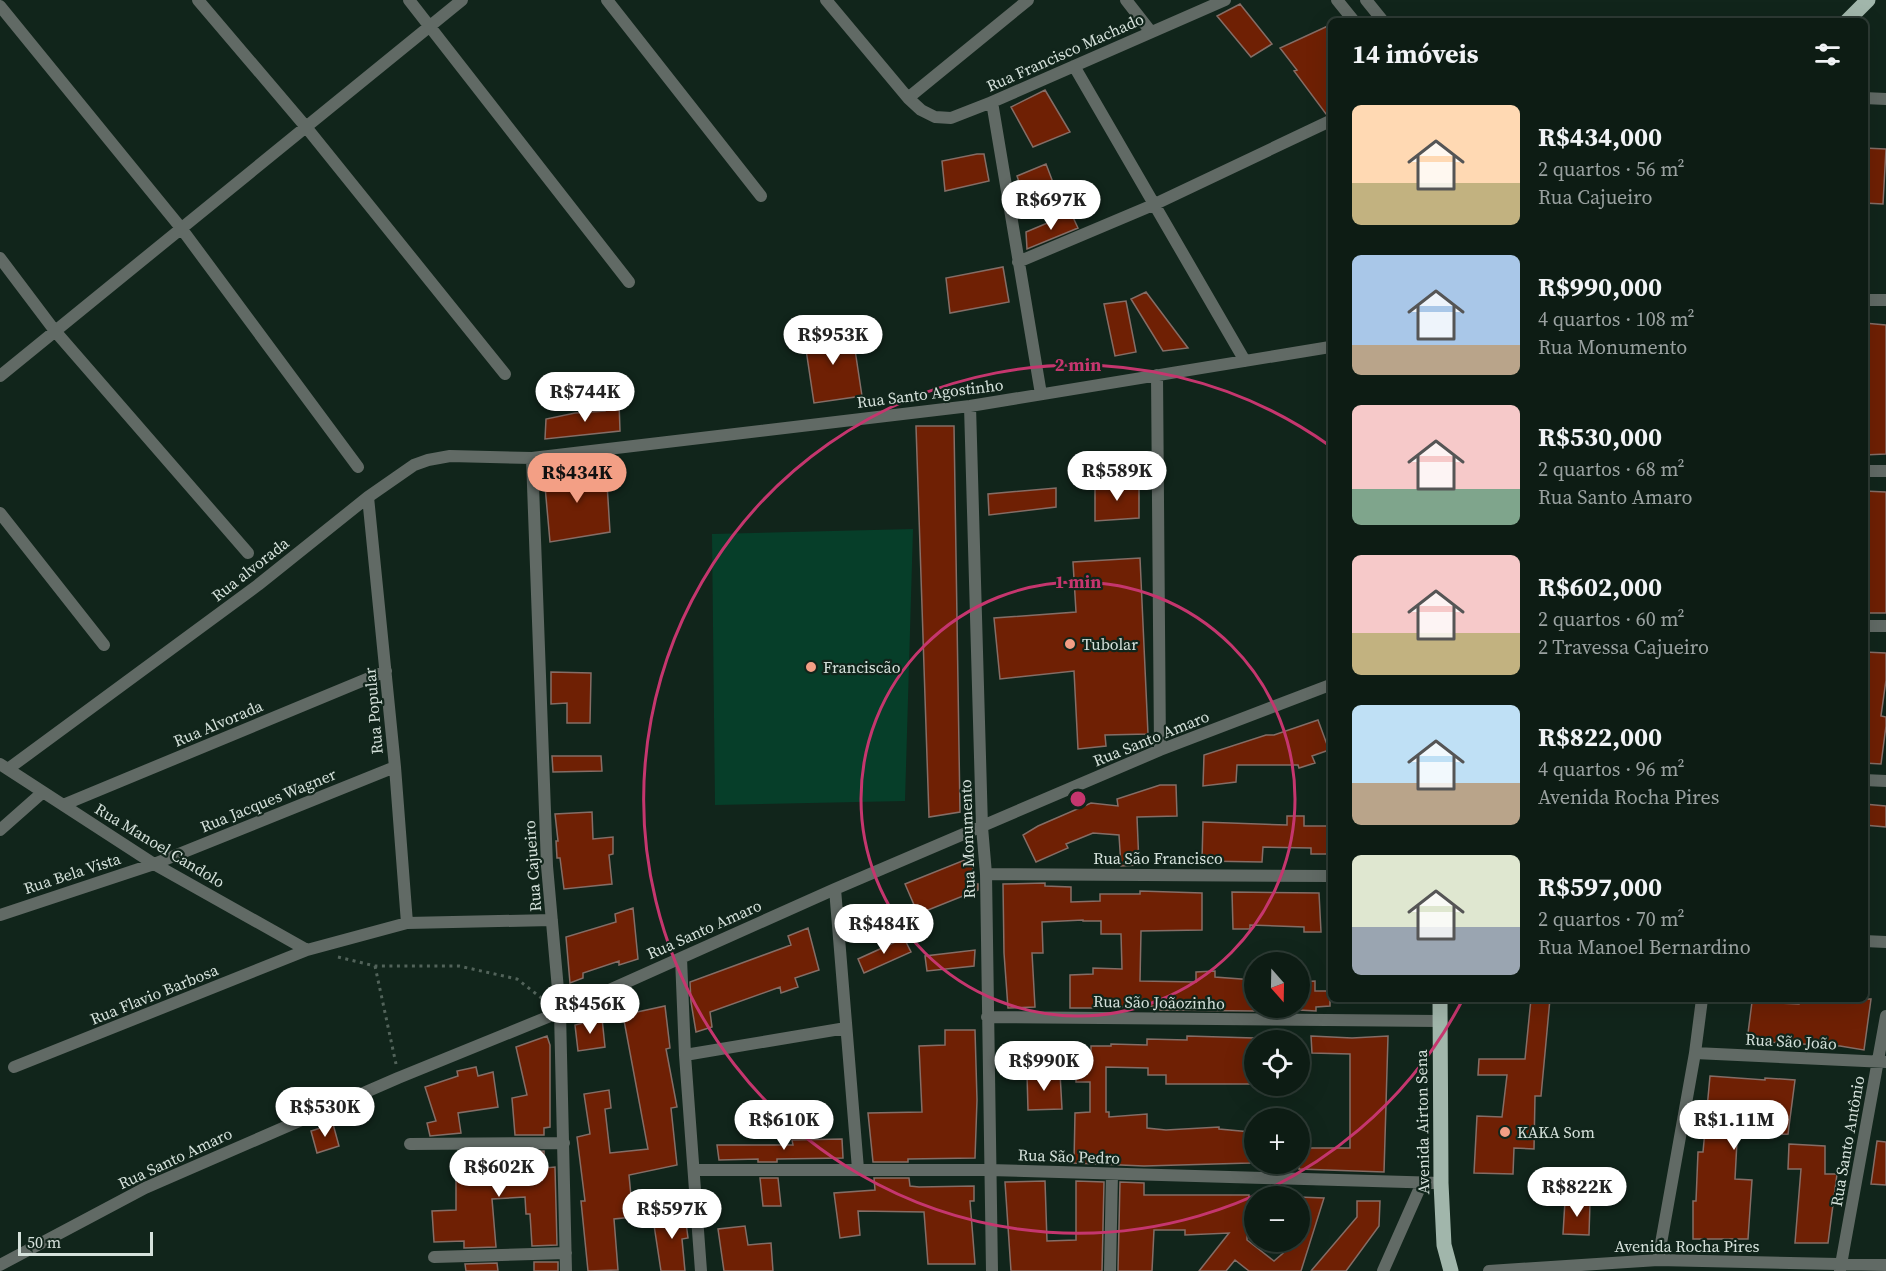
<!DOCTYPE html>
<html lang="pt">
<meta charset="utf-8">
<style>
body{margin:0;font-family:"Source Serif 4",serif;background:#1b2922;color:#f1f3f6;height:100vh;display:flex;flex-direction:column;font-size:22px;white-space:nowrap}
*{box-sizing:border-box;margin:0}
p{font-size:20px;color:#9aa1a0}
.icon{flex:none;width:33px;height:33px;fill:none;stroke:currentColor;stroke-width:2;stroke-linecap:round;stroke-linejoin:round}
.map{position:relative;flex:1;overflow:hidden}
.side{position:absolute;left:1328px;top:18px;width:540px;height:984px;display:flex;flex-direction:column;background:#0d1c14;border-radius:9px;box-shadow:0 6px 24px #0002,0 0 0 2px #2d3a34}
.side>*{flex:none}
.needle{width:39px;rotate:160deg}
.controls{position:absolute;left:1244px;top:952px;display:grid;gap:12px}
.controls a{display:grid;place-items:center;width:66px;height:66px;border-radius:50%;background:#0d1c14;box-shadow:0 6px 24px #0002,0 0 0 2px #2d3a34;font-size:30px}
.scale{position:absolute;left:18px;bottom:15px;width:135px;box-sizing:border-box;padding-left:6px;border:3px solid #d5e1db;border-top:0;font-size:16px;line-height:21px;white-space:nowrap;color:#d5e1db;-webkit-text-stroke:4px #11251b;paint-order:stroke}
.price{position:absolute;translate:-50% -51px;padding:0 14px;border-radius:21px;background:#fff;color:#222;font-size:20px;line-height:39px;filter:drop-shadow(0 2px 3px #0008)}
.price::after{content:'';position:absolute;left:50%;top:36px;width:18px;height:14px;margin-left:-9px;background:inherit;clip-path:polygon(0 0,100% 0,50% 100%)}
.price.on{background:#f39f85;color:#111}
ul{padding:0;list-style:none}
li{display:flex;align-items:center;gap:18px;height:150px;padding:0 24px}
li span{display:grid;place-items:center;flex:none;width:168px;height:120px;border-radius:9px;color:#555}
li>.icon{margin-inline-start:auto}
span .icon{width:72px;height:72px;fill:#fffc;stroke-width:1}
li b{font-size:26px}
h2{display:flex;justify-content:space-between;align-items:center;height:72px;padding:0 24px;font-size:26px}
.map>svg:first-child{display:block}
.green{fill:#063e29}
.building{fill:#6f2004;stroke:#856d66;stroke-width:1.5}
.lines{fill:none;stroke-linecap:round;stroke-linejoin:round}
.path{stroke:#52635a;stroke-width:3;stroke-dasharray:3 4.5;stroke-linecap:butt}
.street{stroke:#616a65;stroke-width:12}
.primary{stroke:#a1b6ab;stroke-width:15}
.ring{fill:none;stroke:#c5366e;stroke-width:3}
.poi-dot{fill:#f39f85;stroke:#11251b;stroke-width:2}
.labels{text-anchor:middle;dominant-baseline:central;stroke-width:4.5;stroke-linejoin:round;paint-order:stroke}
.street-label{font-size:16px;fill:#d5e1db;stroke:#11251b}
.poi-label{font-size:16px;fill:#d5e1db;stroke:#11251b;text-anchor:start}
.centre{fill:#c5366e;stroke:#11251b;stroke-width:3}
.ring-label{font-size:18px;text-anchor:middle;font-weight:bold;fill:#c5366e;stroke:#11251b;stroke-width:4.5;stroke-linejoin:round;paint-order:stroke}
</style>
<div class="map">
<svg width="1886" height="1271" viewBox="0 0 1886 1271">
<rect width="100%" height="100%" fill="#11251b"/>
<path class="green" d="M913 529 905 801 715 805 712 534Z"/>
<path class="building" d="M1240 4 1272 44 1251 57 1217 16Z
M1330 25V113L1326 114 1294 71 1297 70 1280 48Z
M1045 90 1070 132 1033 147 1011 107Z
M1864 148 1886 149 1883 204 1864 203Z
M977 154H984L989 181 945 191 942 161Z
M1046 164 1054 185 1024 197 1017 176Z
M1071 213 1078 228 1027 249 1026 232Z
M1003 267 1009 302 950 313 946 278Z
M1146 292 1188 348 1163 351 1131 299Z
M1126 301 1136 352 1115 356 1104 304Z
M1864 323 1886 325V454L1864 455Z
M852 330 862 396 814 403 804 336 828 331Z
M619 402 620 431 545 439 546 419 575 413 605 411V403Z
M916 426H954L960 812 929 817Z
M606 467 610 532 550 542 544 475Z
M1139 484V518L1095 521V487Z
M1056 488V507L989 515 988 494Z
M1864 491 1886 492V613H1864Z
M1140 558 1148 734 1105 735 1106 746 1078 749 1074 671 1000 679 994 618 1076 612 1073 562Z
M1864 652 1886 653V680L1881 716 1886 717V726L1881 764 1864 763Z
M551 672 591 673 590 723H567V703L551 704Z
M1318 720 1329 750 1312 756 1315 763 1299 768 1298 765H1237L1236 782 1203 786 1204 755 1266 735H1274Z
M552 756H601L602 771 553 772Z
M1160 785H1176L1177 816 1137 817 1139 865 1121 866 1119 835 1093 833 1066 844 1068 848 1036 862 1023 835 1038 826 1091 803 1118 806 1117 799Z
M1864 804 1886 806V827L1864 825Z
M592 812 593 839 613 837V854L609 855 612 884 564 889 560 858H557L556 841H558L555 814Z
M1287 816H1304V826H1330V854H1311V848L1263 847 1262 862 1202 861 1203 822 1287 825Z
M972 857 974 884H978V890L918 914 905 884Z
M1045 883V886L1071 887V902L1100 901V894H1140V891L1202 893V930L1141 931 1140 981 1196 982V972L1215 971V977L1254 980V1011L1160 1010V1006L1110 1007V1008H1070V975L1093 974V968L1122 969 1121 934H1101V921H1083V920L1042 922 1043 953H1032L1035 1007 1008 1008 1004 953 1003 884Z
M1232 892 1319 893 1321 932H1304V927L1250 925V929H1233Z
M633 908 638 959 619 965V961L583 973V978L570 983 566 937 616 922 615 914Z
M808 928 819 970 795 978 798 987 781 993 780 987 710 1012 712 1027 696 1032 691 1002 690 982 791 945 788 936Z
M904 938 911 952 864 973 858 959Z
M975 950 974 966 927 971 925 956Z
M1315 981V991H1330V1006L1316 1007V1011L1299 1010V982Z
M1531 999H1550L1541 1096H1535L1534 1149 1514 1148 1513 1174 1474 1173 1477 1116 1502 1117 1507 1075H1478L1479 1059H1525Z
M1800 999H1871L1864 1050 1840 1046 1747 1041 1752 1002 1799 1004Z
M665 1006 670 1048 666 1049 677 1107 671 1108 677 1165 629 1175 633 1217 614 1219 618 1270 588 1271 581 1201H585L577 1137 590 1134 584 1094 609 1090 611 1108 605 1109 610 1153 648 1149 623 1015Z
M602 1018 605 1047 578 1051 575 1025Z
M945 1030H975L977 1100 975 1158 908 1159V1162H873L868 1113 922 1112 919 1046 945 1045Z
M547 1036 550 1045V1127L544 1128V1135H515L512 1098 527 1095 516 1047Z
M1187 1036 1254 1038V1084H1166V1075H1148V1068L1106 1067V1112H1109V1117L1147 1114V1128L1166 1130 1219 1127V1129L1251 1132 1250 1163 1144 1166 1074 1163 1075 1113 1090 1112V1082H1076V1053L1091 1052V1046H1111V1044L1147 1045V1039L1187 1040Z
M1311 1036 1352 1038 1388 1036 1384 1172 1299 1169V1148H1350V1054L1312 1053Z
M476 1067 478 1076 493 1072 498 1107 458 1113 461 1133 430 1136 427 1123 436 1121 425 1087 458 1076 457 1071Z
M1060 1073 1062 1109 1028 1110 1027 1074Z
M1710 1076 1765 1080V1078L1795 1080 1788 1134 1771 1135 1772 1125 1738 1122 1735 1179 1752 1180 1748 1239H1693V1201H1696L1698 1152H1703Z
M333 1124 339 1146 317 1153 311 1131Z
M842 1139 843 1158 777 1159V1162H758V1159L719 1160 717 1145H793L792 1140Z
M1877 1141 1886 1142V1185L1871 1184Z
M1789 1144 1825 1146V1174H1837L1828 1243H1795L1801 1169H1788Z
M544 1151 545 1168 555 1167 557 1245 532 1246 530 1214H526L525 1197 492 1199 496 1247 464 1248V1241L434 1242 432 1211 456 1210V1155Z
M760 1178H778L781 1206H763Z
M874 1178H909L910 1186 919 1187 974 1186V1201H970L975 1264H928L924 1212 858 1211 860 1235 840 1238 834 1193 875 1190Z
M1045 1181 1047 1241 1076 1240V1181L1104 1182 1102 1271H1011L1005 1182Z
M1120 1182 1144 1183V1195H1249L1247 1240 1274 1261 1296 1242H1299V1197L1324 1198 1301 1271H1249L1235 1260 1226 1271H1199L1229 1233 1185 1235V1230H1154L1152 1271H1118Z
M1357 1201H1380L1379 1226 1346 1271H1311L1357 1217Z
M1565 1201 1590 1202 1589 1235 1563 1234Z
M684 1207 688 1238 682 1239 685 1271H661L654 1225 665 1224V1210Z
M745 1226 748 1245 771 1243 773 1271H724L718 1229Z
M534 1262H558V1271H534Z
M497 1263 498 1271H466L465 1264Z"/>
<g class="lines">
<path class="path" d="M338 957 375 966H459L517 979 544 1000
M375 966 396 1064"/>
<path class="street" d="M198 0 306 127 505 374
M409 0 629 282
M607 0 761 196
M826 0 908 98 921 110 935 117 951 118 992 102 1225 0
M1126 0 1151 32
M1337 0 1354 21
M1366 0 1383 21
M0 6 181 228 358 467
M1074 66 1245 361
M908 98 1028 0
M1864 98 1886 99
M992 102 1041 394
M0 258 55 331 248 553
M1018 262 1153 205 1330 121
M1864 300H1886
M1157 375 1160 750
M0 376 462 0
M970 406 982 827 986 874 992 1271
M532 458 547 866 560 1012 566 1271
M1864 471H1886
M368 497 395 767 407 923
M0 513 104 645
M1864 626H1886
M0 764 154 864 307 950
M8 769 258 585 368 497 414 465 428 460 450 456 532 458 970 406 1330 347
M1864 780 1886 781
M63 805 386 671
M0 830 43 792
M986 874 1330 876
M835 889 858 1169
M0 915 154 864 395 767
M1864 941 1886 942
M681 958 685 1055 701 1271
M987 1017 1438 1021
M1695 1053 1886 1062
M685 1055 846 1028
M14 1067 307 950 407 923 552 920
M410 1144 564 1143
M695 1170H989L1441 1183
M434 1257 566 1253
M1658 1260 1695 1053 1702 999
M0 1265 145 1188 398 1078 560 1012 835 889 1160 750 1330 685
M1840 1270 1886 1016
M1110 1271 1112 1174
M1383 1271 1422 1183
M1489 1271 1658 1260 1886 1265"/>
<path class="primary" d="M1847 21 1868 0
M1440 999 1441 1183 1444 1245 1451 1271"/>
</g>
<g class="ring">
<circle cx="1078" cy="799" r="217"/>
<path d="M1463 999A434 434 0 1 1 1330 446"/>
</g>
<g class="poi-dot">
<circle cx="1070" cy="644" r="6"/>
<circle cx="811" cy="667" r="6"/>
<circle cx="1505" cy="1132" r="6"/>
</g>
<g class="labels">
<g class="street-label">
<text transform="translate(1065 52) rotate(-24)">Rua Francisco Machado</text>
<text transform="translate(930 393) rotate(-7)">Rua Santo Agostinho</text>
<text transform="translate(250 569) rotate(-38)">Rua alvorada</text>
<text transform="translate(373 711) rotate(-95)">Rua Popular</text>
<text transform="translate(218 723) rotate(-23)">Rua Alvorada</text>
<text transform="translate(1151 738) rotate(-22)">Rua Santo Amaro</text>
<text transform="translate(268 800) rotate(-22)">Rua Jacques Wagner</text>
<text transform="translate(967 839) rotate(-92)">Rua Monumento</text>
<text transform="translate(160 845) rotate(31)">Rua Manoel Candolo</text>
<text x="1158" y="858">Rua São Francisco</text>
<text transform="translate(532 866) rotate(-94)">Rua Cajueiro</text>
<text transform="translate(72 873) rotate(-18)">Rua Bela Vista</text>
<text transform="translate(704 929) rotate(-24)">Rua Santo Amaro</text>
<text transform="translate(154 994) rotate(-22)">Rua Flavio Barbosa</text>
<text transform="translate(1159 1002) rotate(1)">Rua São Joãozinho</text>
<text transform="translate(1791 1041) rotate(3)">Rua São João</text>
<text transform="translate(1422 1122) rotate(-91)">Avenida Airton Sena</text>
<text transform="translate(1847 1141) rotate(-80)">Rua Santo Antônio</text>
<text transform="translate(1069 1156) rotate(2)">Rua São Pedro</text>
<text transform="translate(175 1158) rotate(-25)">Rua Santo Amaro</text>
<text x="1687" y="1246">Avenida Rocha Pires</text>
</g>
<g class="poi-label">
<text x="1082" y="644">Tubolar</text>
<text x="823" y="667">Franciscão</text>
<text x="1517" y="1132">KAKA Som</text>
</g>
</g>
<circle cx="1078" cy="799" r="9" class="centre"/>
<g class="ring-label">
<text x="1078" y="371">2 min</text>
<text x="1078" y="588">1 min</text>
</g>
</svg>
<div class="controls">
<a><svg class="needle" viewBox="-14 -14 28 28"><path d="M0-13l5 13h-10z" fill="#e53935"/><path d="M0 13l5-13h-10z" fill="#9aa1a0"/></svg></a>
<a><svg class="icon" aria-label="locate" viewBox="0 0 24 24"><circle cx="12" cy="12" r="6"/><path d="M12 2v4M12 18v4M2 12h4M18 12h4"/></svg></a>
<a>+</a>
<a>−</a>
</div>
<div class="scale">50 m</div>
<b class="price" style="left:1051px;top:231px">R$697K</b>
<b class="price" style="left:833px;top:366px">R$953K</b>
<b class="price" style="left:585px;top:423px">R$744K</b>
<b class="price" style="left:1117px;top:502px">R$589K</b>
<b class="price on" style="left:577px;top:504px">R$434K</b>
<b class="price" style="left:884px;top:955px">R$484K</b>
<b class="price" style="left:590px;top:1035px">R$456K</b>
<b class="price" style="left:1044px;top:1092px">R$990K</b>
<b class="price" style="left:325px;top:1138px">R$530K</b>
<b class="price" style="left:784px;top:1151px">R$610K</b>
<b class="price" style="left:1734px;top:1151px">R$1.11M</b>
<b class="price" style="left:499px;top:1198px">R$602K</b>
<b class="price" style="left:1577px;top:1218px">R$822K</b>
<b class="price" style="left:672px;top:1240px">R$597K</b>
<section class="side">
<h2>14 imóveis<svg class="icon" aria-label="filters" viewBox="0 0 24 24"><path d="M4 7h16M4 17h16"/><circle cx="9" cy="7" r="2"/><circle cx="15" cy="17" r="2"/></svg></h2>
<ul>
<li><span style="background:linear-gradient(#ffd9b3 65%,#c2b280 0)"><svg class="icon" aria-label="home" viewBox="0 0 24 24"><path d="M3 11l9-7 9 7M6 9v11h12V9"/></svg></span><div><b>R$434,000</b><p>2 quartos · 56 m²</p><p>Rua Cajueiro</p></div></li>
<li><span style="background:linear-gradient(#a9c7e8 75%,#b9a48a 0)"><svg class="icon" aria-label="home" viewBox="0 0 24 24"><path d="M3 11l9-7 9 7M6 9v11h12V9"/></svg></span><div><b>R$990,000</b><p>4 quartos · 108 m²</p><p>Rua Monumento</p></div></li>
<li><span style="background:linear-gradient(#f6c9c9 70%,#7fa58c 0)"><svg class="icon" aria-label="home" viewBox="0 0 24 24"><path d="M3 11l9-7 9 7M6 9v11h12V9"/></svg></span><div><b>R$530,000</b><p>2 quartos · 68 m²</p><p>Rua Santo Amaro</p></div></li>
<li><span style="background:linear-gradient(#f6c9c9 65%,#c2b280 0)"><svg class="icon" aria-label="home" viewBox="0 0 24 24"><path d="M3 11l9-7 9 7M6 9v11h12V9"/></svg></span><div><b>R$602,000</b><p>2 quartos · 60 m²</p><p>2 Travessa Cajueiro</p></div></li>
<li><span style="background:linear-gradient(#bfe0f5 65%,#b9a48a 0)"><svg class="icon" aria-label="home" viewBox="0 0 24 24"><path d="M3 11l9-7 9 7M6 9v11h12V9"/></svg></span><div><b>R$822,000</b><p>4 quartos · 96 m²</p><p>Avenida Rocha Pires</p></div></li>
<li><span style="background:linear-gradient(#dfe7d0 60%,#9aa5b1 0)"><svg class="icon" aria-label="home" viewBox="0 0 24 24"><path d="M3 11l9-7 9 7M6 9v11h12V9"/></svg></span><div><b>R$597,000</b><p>2 quartos · 70 m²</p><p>Rua Manoel Bernardino</p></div></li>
</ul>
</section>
</div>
